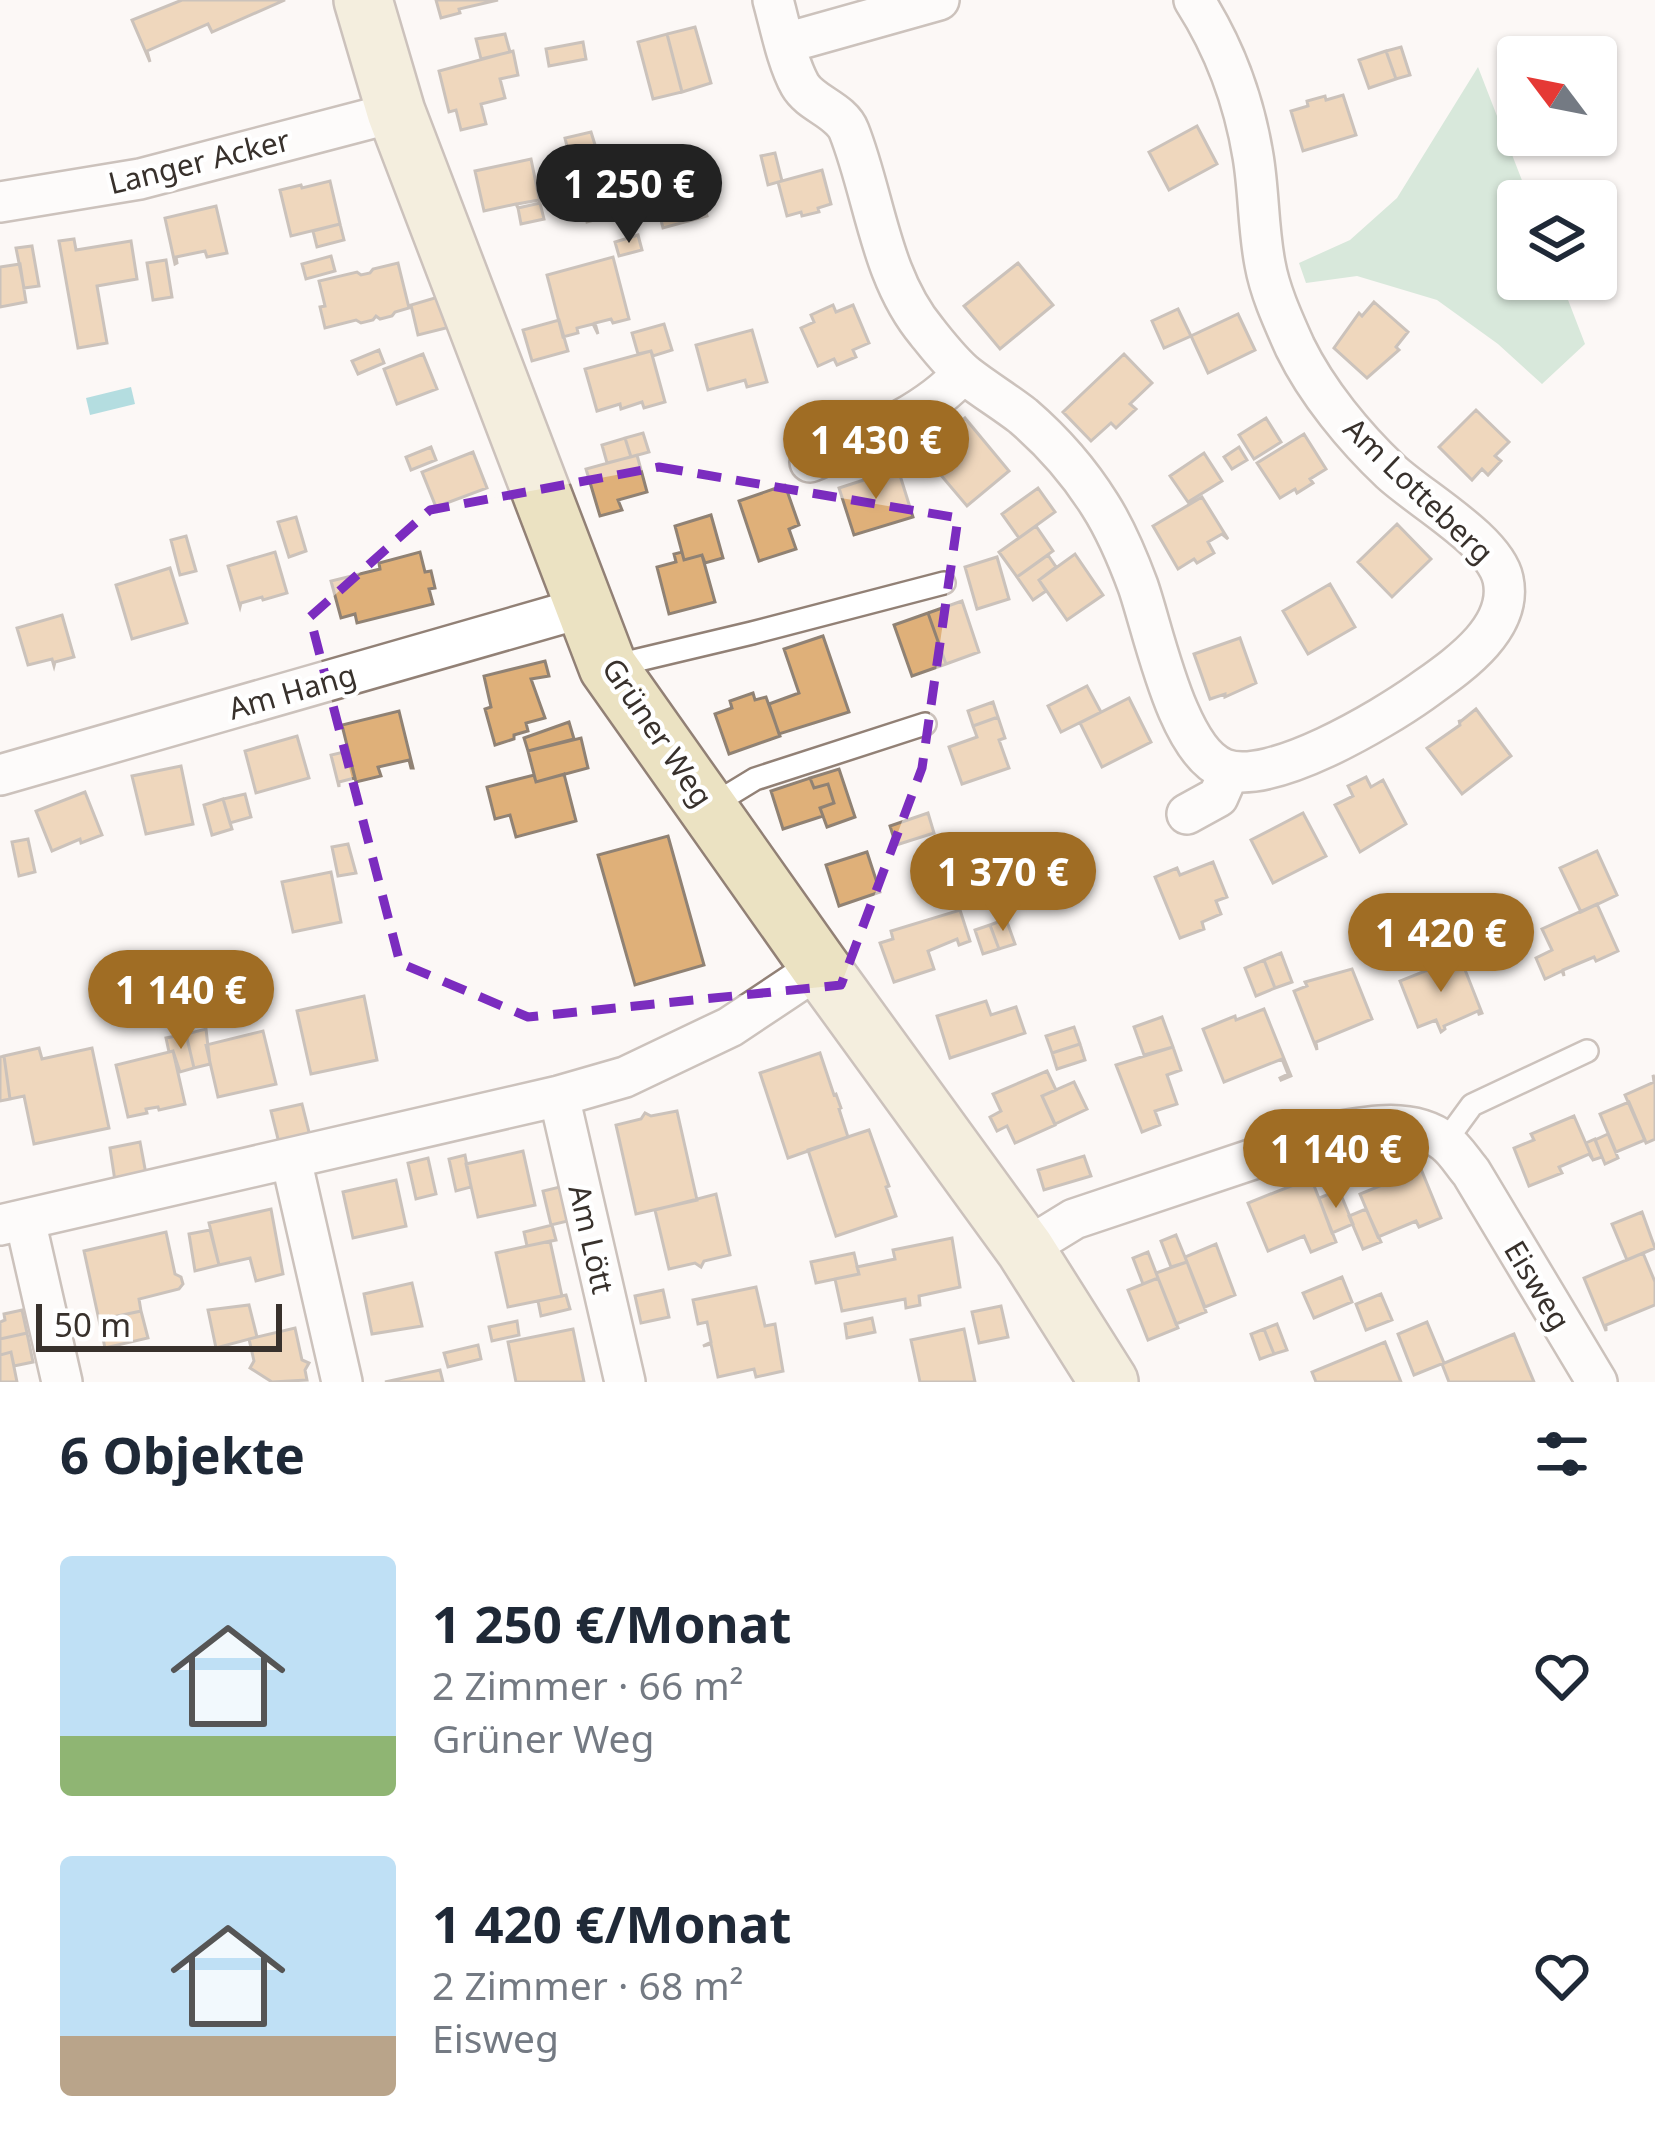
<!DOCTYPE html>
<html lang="de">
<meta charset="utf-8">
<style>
body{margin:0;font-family:"Noto Sans",sans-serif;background:#f2f2f3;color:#1f2937;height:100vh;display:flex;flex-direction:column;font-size:45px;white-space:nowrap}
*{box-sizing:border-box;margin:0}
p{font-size:39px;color:#747a83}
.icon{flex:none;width:66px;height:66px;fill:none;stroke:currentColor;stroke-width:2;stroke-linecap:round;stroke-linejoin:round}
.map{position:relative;height:1382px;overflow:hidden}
.side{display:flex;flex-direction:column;background:#fff;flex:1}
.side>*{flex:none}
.needle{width:78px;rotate:302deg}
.fabs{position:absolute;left:1497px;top:36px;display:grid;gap:24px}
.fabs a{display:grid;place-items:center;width:120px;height:120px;border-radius:12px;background:#fff;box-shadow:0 3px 9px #0004;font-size:60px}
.scale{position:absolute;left:36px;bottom:30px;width:246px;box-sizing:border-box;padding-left:12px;border:6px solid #38312c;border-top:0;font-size:33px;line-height:42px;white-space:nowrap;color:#38312c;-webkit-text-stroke:9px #fff;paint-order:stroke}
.price{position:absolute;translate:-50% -102px;padding:0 27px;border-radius:42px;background:#a06d24;color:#fff;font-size:39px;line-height:78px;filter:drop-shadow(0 3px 6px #0008)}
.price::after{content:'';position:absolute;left:50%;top:72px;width:36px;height:27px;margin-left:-18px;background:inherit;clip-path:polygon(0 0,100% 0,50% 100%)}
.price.on{background:#222;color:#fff}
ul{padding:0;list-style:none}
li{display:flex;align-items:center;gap:36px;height:300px;padding:0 60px}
li span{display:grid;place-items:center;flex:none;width:336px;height:240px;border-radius:12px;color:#555}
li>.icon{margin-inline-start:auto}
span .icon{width:144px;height:144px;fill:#fffc;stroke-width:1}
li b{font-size:51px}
h2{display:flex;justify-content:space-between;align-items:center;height:144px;padding:0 60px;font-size:51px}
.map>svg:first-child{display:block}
.green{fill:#aed4ba}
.water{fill:#5ebcc6}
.building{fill:#dfb079;stroke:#908274;stroke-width:3}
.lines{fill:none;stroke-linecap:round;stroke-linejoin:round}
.lane-casing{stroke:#928176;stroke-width:26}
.street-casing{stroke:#928176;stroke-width:44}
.secondary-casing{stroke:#928176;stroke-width:62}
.lane{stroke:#fff;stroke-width:21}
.street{stroke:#fff;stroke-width:39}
.secondary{stroke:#ebe2c2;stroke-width:57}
.marked{fill:none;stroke:#7b2cbf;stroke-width:9;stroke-dasharray:24 15;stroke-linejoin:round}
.labels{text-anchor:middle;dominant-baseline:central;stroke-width:9;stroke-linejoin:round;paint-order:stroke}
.street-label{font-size:30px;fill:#38312c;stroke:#fff}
</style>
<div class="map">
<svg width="1655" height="1382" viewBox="0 0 1655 1382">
<rect width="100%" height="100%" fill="#fcf8f6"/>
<path class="green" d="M1478 67 1530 201H1518V279H1560L1585 344 1542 384 1498 344 1437 300 1357 276 1306 283 1299 263 1350 240 1397 198Z"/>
<path class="water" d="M131 387 135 404 90 415 86 398Z"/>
<path class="building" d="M182 0H285L212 32 208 24 147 51 150 62 132 20Z
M436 0H498L459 9 460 13 441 18Z
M695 27 711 83 682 92 667 34Z
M505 34 510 52 481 59 476 39Z
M667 34 682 92 653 99 638 42Z
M583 42 586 59 549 66 546 49Z
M1401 47 1410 75 1396 79 1386 51Z
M513 51 518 75 500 79 505 98 481 104 486 124 461 130 456 110 449 112 439 71Z
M1386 51 1396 79 1369 88 1359 60Z
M1343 95 1356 135 1303 151 1291 111 1308 106 1307 101 1325 96 1326 100Z
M1197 126 1217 164 1169 190 1149 152Z
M591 132 602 167 574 175 565 138Z
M775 153 782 181 768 185 761 156Z
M531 159 540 203 539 200 517 204 518 208 516 204 484 211 475 171Z
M608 166 621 213 587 222 577 185 568 188 565 177Z
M695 170 707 216 663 228 651 182Z
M822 170 831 204 818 208 819 212 802 216 801 212 787 216 778 182Z
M330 181 340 224 291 236 280 190 301 185 302 188Z
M540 203 544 219 521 224 518 208Z
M216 206 227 253 207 257 205 251 176 257 177 263 175 264 165 218Z
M340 224 344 240 317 247 313 231Z
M638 235 642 250 619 256 615 242Z
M74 239 76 250 131 241 137 279 97 286 107 343 78 348 59 241Z
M32 246 39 286 24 288 16 248Z
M331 256 335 271 306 279 302 264Z
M613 257 629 319 613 323 611 319 595 323 598 334 593 324 577 328 578 333 563 337 547 275Z
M166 260 172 297 153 300 147 263Z
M398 263 409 308 395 312 392 316 380 319 376 316 373 320 361 323 356 320 325 328 320 307 325 306 319 281 357 272 361 275 370 273 373 269Z
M1018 263 1053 305 1000 349 964 306Z
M20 264 26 302 0 307V267Z
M438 297 450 327 418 335 411 305Z
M1374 302 1408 332 1396 347 1399 350 1367 378 1334 348 1359 313 1362 316Z
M833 305 836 312 853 305 869 343 853 350 856 357 837 365 834 359 818 366 801 328 814 322 811 315Z
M1178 309 1191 336 1164 348 1152 321Z
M1238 314 1255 350 1208 373 1191 336Z
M559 320 568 351 532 361 523 330Z
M664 324 672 350 653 356 651 351 638 354 632 333Z
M752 330 767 382 747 387 745 380 708 390 696 345Z
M379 350 384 363 358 374 352 361Z
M651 351 665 402 644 408 642 402 621 409 620 404 597 411 585 369Z
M423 354 437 389 397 404 384 369Z
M1124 354 1152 383 1130 404 1136 409 1116 428 1111 423 1091 441 1063 412Z
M1476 410 1509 442 1495 456 1501 461 1488 475 1482 469 1472 480 1439 447Z
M965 418 1009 471 967 506 923 454Z
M1266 418 1281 442 1254 459 1239 435Z
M643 433 649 452 631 457 625 438Z
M1304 434 1326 469 1310 479 1313 483 1297 493 1295 489 1280 498 1257 463Z
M625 438 631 457 607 463 602 445Z
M431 447 436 460 411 470 406 457Z
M1239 447 1247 460 1232 469 1224 457Z
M473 452 487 488 436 507 422 472Z
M1204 453 1222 481 1188 502 1170 476Z
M637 455 647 492 618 500 622 510 600 516 586 469Z
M898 469 913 517 854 535 839 488Z
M785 485 799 525 789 529 796 549 759 561 739 501Z
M1038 488 1055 512 1019 538 1002 514Z
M1202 497 1228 539 1222 534 1208 542 1214 553 1197 563 1194 559 1178 569 1153 526Z
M711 515 723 558 705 563 702 555 684 560 675 526Z
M296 517 306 551 289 557 278 522Z
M1397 524 1431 559 1392 597 1358 562Z
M1036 526 1053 551 1017 577 999 552Z
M186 536 196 571 180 575 171 540Z
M275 552 287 593 263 600 262 597 241 603 240 607 228 566Z
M420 552 425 572 431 571 435 588 429 589 433 604 357 623 355 614 341 618 331 581 380 569 379 563Z
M682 552 684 560 702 555 715 602 669 614 657 567 676 562 674 554Z
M1075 554 1103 595 1067 620 1039 580Z
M1048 555 1056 567 1039 580 1046 591 1033 600 1017 577Z
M997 557 1009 599 977 609 965 567Z
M170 568 187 623 132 639 116 585Z
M1330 584 1355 627 1308 654 1283 611Z
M962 601 979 652 946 664 928 613Z
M928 613 946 664 912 676 894 625Z
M62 615 74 657 55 662 54 666 52 659 28 665 17 628Z
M823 636 849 712 779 734 769 704 799 693 784 649Z
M1240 638 1256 683 1225 697V694L1210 699 1194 654Z
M545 661 549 676 531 679 545 718 526 723 528 731 514 735V739L495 745 485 709 491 707 484 676Z
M1087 686 1101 712 1061 732 1048 706Z
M753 693 755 700 766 697 780 736 729 754 715 714 732 708 730 701Z
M1129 698 1151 742 1102 767 1080 723Z
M993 702 998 717 973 726 968 711Z
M1476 709 1511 756 1462 794 1427 748 1460 725 1459 720 1460 722Z
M399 711 413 768H411L409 760 378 767 381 776 356 782 342 725Z
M998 717 1005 738 999 740 1009 768 962 784 949 747 977 737 973 726Z
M569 722 574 739 528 751 524 738Z
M297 736 309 778 256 793 245 751Z
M581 738 588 768 536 782 528 751Z
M348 751 355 778 339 782V787L331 755Z
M181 766 193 824 146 834 132 776Z
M839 769 855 817 827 827 820 808 834 803 828 784 814 788 810 778Z
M564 774 576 821 516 837 510 815 495 819 487 787 534 775 536 782Z
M1366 777 1371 787 1383 780 1406 824 1360 852 1335 805 1353 796 1348 786Z
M810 778 814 788 828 784 834 803 820 808 823 816 783 829 771 791Z
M85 792 102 835 81 843 80 839 52 851 36 811Z
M245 794 251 817 230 823 223 799Z
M223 799 232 829 212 835 204 805Z
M928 813 934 833 896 845 890 826Z
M1303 813 1326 856 1273 883 1251 840Z
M668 836 704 965 635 985 598 855Z
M28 839 35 872 19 876 12 842Z
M348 844 356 873 338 876 332 847Z
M1597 851 1617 895 1581 912 1560 868Z
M867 852 880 892 839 906 826 865Z
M1213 862 1227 897 1216 901 1221 914 1202 922 1204 929 1180 938 1155 877 1177 868 1180 875Z
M331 872 341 922 293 932 282 882Z
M1597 904 1618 951 1596 961 1594 957 1563 970 1564 976 1562 971 1545 979 1536 958 1552 950 1542 929Z
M960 910 970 941 959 945 957 939 928 951 934 969 894 982 880 943 893 939 891 931Z
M1387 911 1400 943 1368 955 1355 923Z
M1006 919 1015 944 999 949 990 925Z
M990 925 999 949 983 954 975 930Z
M1281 953 1292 982 1275 988 1264 960Z
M1460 957 1482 1013 1479 1014 1478 1011 1444 1026 1445 1029 1441 1032 1436 1020 1418 1027 1400 981Z
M1264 960 1275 988 1256 996 1245 968Z
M1352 969 1372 1019 1316 1042 1317 1050 1294 991 1307 986 1305 982Z
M364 996 377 1060 311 1074 297 1011Z
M986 1001 991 1015 1016 1007 1025 1033 950 1058 937 1016Z
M1264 1009 1291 1076 1281 1080 1280 1078 1288 1074 1282 1059 1224 1082 1203 1029 1235 1016 1236 1020Z
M1162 1017 1173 1047 1144 1055 1134 1027Z
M1074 1027 1080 1044 1052 1053 1046 1036Z
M206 1029 210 1064 194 1068 186 1034Z
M263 1031 276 1084 218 1097 206 1045Z
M186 1034 194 1068 180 1072 173 1051 169 1052 166 1038Z
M1080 1044 1085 1060 1057 1069 1052 1053Z
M1173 1047 1181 1070 1167 1075 1177 1104 1155 1111 1160 1125 1142 1132 1116 1065Z
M39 1048 42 1059 92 1048 109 1128 34 1144 24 1096 10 1099 4 1056Z
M173 1051 185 1104 159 1110 158 1107 146 1109 147 1113 128 1117 116 1065Z
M820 1053 834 1095 836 1094 841 1108 839 1109 848 1137 788 1158 760 1073Z
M4 1056 10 1099 0 1101V1057Z
M1047 1071 1056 1090 1042 1096 1055 1125 1015 1143 1007 1126 997 1131 990 1117 1001 1111 993 1094Z
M1653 1075 1655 1079V1139L1646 1143 1625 1095 1654 1082Z
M1074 1082 1087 1109 1055 1124 1042 1096Z
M1629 1102 1645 1140 1616 1152 1600 1114Z
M302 1104 310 1136 279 1143 271 1111Z
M677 1111 697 1200 636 1214 616 1125 641 1119 645 1113 651 1116Z
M1574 1116 1593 1160 1589 1154 1559 1167 1562 1173 1529 1186 1514 1148 1534 1140 1531 1134Z
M869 1130 889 1186 886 1187 896 1216 836 1236 808 1150Z
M1608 1134 1618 1158 1605 1164 1595 1140Z
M1595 1139 1602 1157 1593 1160 1586 1143Z
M140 1142 146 1174 115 1181 110 1148Z
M523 1151 535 1205 478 1217 466 1164Z
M465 1155 471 1187 456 1191 449 1159Z
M1084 1156 1091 1176 1044 1190 1038 1170Z
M428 1158 436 1194 416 1199 408 1163Z
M1421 1169 1441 1218 1419 1227 1416 1221 1378 1237 1360 1194Z
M1311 1178 1336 1242 1311 1252 1304 1236 1268 1251 1248 1203Z
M396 1180 406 1226 353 1238 343 1192Z
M564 1186 572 1220 551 1225 543 1191Z
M1339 1190 1353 1224 1332 1233 1319 1198Z
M716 1194 730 1255 704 1261 701 1267 695 1263 669 1269 655 1210Z
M271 1209 283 1274 256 1281 250 1258 219 1265 209 1223Z
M1366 1209 1381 1242 1363 1249 1349 1216Z
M1642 1212 1655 1248 1627 1260 1612 1224Z
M552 1225 556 1240 527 1246 524 1232Z
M210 1230 219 1265 195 1271 189 1234Z
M166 1232 175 1274 181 1277 183 1284 179 1289 139 1299 141 1311 99 1320 84 1251Z
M1176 1235 1187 1262 1171 1267 1161 1241Z
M952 1238 960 1287 919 1296 920 1305 906 1308 905 1299 842 1311 835 1279 859 1274 857 1267 895 1259 893 1250Z
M550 1241 562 1296 508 1307 496 1253Z
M1216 1244 1235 1295 1205 1307 1185 1257Z
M1148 1252 1158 1278 1143 1284 1133 1258Z
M854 1253 859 1274 816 1283 811 1262Z
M1643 1253 1655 1282V1305L1606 1325V1331L1584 1278Z
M1187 1262 1206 1312 1176 1324 1156 1273Z
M1342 1277 1352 1302 1314 1318 1303 1293Z
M1158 1278 1178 1328 1148 1340 1128 1290Z
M412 1283 422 1326 372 1334 364 1294Z
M756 1287 765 1326 775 1324 783 1371 756 1377 754 1369 718 1377 711 1344 703 1346 711 1342 707 1322 698 1324 693 1300Z
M663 1290 669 1317 641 1323 635 1296Z
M1381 1294 1392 1320 1366 1330 1356 1304Z
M566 1295 570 1309 541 1316 538 1301Z
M249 1305 257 1337 216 1348 208 1310Z
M1001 1306 1008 1337 979 1343 972 1312Z
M22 1310 27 1333 0 1339V1322L5 1320 4 1314Z
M141 1311 148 1338 105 1348 99 1320Z
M872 1318 875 1332 847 1338 845 1324Z
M517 1321 519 1335 492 1341 489 1327Z
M1427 1322 1444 1363 1414 1375 1398 1334Z
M1277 1324 1287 1350 1274 1354 1264 1329Z
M295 1328 302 1360 309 1363 305 1370 307 1380 272 1382 250 1368 254 1361 249 1339Z
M573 1329 584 1382H516L508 1342Z
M964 1329 975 1382H920L911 1340Z
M1264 1329 1274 1354 1260 1359 1251 1334Z
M27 1333 33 1362 14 1366 11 1352 0 1355V1339Z
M1514 1334 1534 1382H1449L1442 1364Z
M1385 1342 1401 1382H1316L1312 1372Z
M478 1345 481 1359 448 1367 444 1353Z
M11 1352 17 1382H0V1355Z
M440 1370 443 1382H385Z"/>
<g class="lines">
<g class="lane-casing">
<path id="lane" d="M613 666 752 633 944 583
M709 807 755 779 925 724
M1445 1142 1472 1105 1587 1051"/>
</g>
<g class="street-casing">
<path id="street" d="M773 0C780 25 787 62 800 85 811 104 841 110 849 131 875 197 880 276 927 332 939 347 952 364 967 376 985 390 1005 402 1023 416 1052 441 1080 473 1100 505 1116 530 1128 559 1138 586 1154 632 1177 751 1224 769 1270 787 1383 719 1421 692 1456 667 1514 629 1503 579 1495 541 1420 499 1391 472 1354 437 1317 392 1295 347 1283 320 1270 292 1265 264 1258 228 1259 191 1253 156 1244 101 1224 47 1194 0
M786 43 939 0
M0 202 140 179 396 112
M810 462C862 439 924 417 963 373
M0 775 585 607
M1187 814 1218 797 1229 772
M559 1096 625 1382
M291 1159 342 1382
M25 1220 62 1382
M0 1225 559 1096 625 1077 730 1027 820 967
M1025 1249 1074 1219 1331 1133C1368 1126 1413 1117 1445 1142 1455 1149 1463 1163 1471 1172L1597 1382"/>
</g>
<g class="secondary-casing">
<path id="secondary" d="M363 0 396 112 608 667 820 967 1025 1249 1109 1382"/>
</g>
<use href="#lane" class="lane"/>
<use href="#street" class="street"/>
<use href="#secondary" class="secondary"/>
</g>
<path d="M0 0H1655V1382H0ZM659 467 958 518 922 768 841 985 528 1017 400 963 310 617 430 510Z" fill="#fcf8f6" fill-opacity=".55" fill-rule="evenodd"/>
<path class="marked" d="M659 467 958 518 922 768 841 985 528 1017 400 963 310 617 430 510Z"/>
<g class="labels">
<g class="street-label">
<text transform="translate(199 161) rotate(-14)">Langer Acker</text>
<text transform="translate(1419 490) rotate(44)">Am Lotteberg</text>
<text transform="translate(292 691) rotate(-16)">Am Hang</text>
<text transform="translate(658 732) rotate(56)">Grüner Weg</text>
<text transform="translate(592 1239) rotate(77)">Am Lött</text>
<text transform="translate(1538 1285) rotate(59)">Eisweg</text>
</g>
</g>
</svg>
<div class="fabs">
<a><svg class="needle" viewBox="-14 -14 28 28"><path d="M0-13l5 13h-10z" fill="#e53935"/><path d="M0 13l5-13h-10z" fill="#747a83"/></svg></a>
<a><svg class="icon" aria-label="layers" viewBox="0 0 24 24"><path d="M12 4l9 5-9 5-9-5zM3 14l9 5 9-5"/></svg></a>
</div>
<div class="scale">50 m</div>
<b class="price on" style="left:629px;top:246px">1 250 €</b>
<b class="price" style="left:876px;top:502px">1 430 €</b>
<b class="price" style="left:1003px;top:934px">1 370 €</b>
<b class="price" style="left:1441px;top:995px">1 420 €</b>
<b class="price" style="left:181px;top:1052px">1 140 €</b>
<b class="price" style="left:1336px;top:1211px">1 140 €</b>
</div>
<section class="side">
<h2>6 Objekte<svg class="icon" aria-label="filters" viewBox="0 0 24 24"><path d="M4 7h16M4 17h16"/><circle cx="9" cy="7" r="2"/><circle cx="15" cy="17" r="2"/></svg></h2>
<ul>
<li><span style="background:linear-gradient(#bfe0f5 75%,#8fb573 0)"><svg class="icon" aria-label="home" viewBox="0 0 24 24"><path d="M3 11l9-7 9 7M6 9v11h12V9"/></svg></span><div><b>1 250 €/Monat</b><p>2 Zimmer · 66 m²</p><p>Grüner Weg</p></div><svg class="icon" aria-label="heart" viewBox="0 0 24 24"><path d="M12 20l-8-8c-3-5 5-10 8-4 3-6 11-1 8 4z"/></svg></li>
<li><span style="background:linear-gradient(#bfe0f5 75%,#b9a48a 0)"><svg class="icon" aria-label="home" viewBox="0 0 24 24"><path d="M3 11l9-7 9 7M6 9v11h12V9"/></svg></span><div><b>1 420 €/Monat</b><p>2 Zimmer · 68 m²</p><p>Eisweg</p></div><svg class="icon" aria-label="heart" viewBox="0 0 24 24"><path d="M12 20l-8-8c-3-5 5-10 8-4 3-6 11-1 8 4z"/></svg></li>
</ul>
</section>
